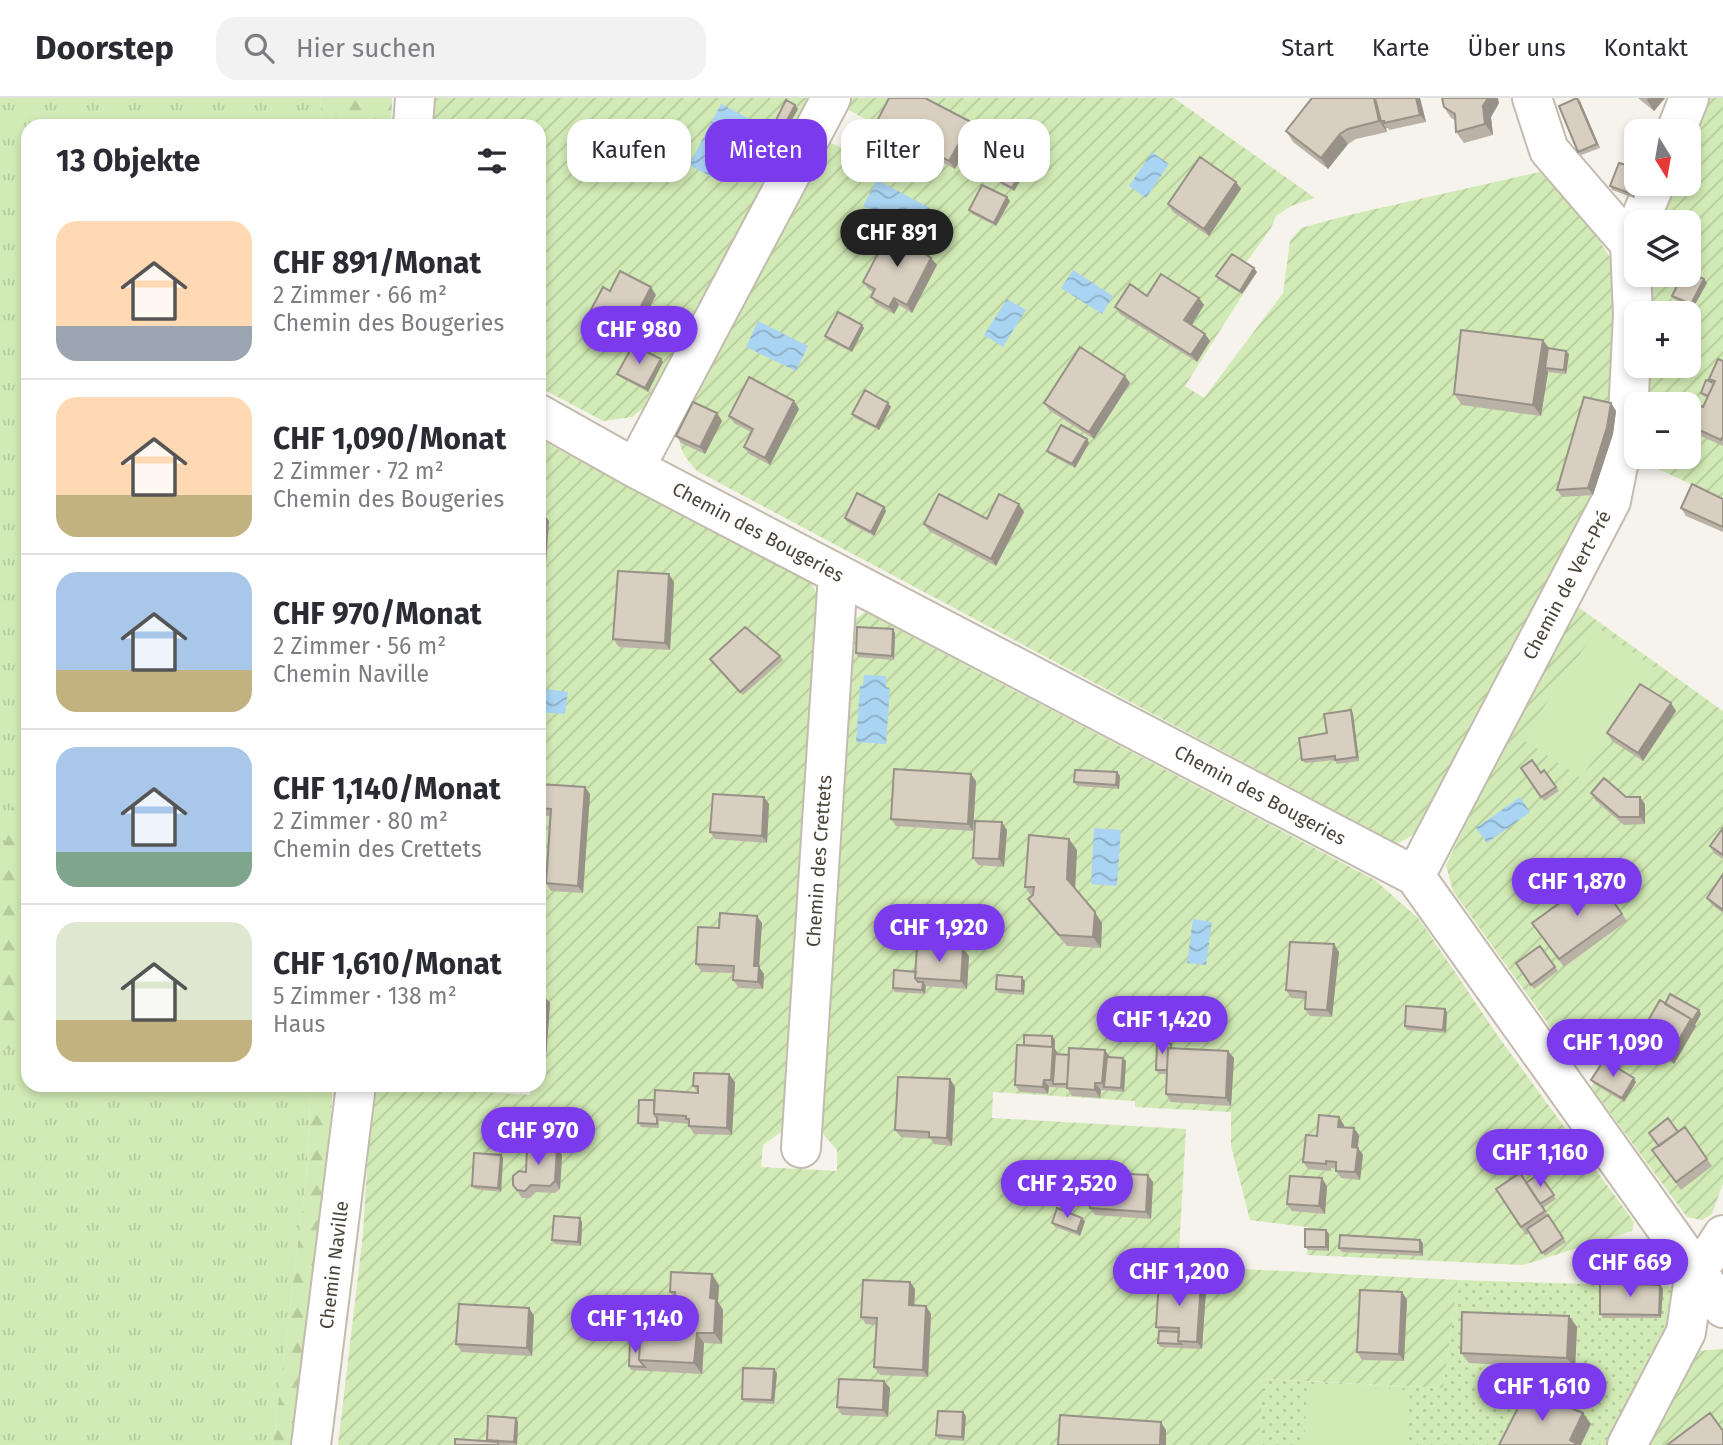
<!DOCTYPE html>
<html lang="de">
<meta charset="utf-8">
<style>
body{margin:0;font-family:"Fira Sans",sans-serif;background:#f2f2f3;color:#2b2b33;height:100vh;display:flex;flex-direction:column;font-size:26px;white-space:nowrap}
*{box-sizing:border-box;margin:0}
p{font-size:23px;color:#7c7c81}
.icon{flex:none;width:38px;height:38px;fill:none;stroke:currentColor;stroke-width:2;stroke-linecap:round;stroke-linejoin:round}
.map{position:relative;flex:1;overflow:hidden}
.sheet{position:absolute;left:21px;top:21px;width:525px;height:973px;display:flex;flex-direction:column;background:#fff;border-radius:21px;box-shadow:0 4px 10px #0003}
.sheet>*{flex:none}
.banner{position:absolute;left:567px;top:21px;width:665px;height:63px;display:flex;gap:14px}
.needle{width:46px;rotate:169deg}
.buttons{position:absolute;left:1624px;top:21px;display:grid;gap:14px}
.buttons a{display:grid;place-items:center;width:77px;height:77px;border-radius:14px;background:#fff;box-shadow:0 4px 10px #0003;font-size:35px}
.price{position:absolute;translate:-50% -60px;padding:0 16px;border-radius:24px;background:#7c3aed;color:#fff;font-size:23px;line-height:46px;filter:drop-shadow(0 2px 4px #0008)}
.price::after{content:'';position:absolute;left:50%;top:42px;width:21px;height:16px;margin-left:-10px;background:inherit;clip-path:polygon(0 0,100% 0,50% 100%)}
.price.active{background:#222;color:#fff}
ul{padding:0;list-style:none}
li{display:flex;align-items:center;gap:21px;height:175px;padding:0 35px}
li+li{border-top:2px solid #e1e1e2}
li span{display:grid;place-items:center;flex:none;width:196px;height:140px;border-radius:21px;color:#555}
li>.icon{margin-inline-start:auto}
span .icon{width:84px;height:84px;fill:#fffc;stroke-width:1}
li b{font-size:30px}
h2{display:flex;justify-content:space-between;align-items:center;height:84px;padding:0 35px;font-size:30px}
.tag{padding:0 24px;border-radius:21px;background:#fff;box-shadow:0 4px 10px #0003;font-size:24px;line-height:63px}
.tag.active{background:#7c3aed;color:#fff}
header{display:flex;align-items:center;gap:42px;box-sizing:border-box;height:98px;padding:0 35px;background:#fff;border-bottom:2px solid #e1e1e2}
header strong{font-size:33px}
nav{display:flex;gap:38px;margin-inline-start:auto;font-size:24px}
.search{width:490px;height:63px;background:#f2f2f3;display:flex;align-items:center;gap:18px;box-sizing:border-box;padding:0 24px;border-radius:21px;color:#7c7c81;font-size:26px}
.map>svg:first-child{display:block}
.grass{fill:url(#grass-tufts)}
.forest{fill:url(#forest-firs)}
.park{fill:url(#park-dots)}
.garden{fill:url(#garden-furrows)}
.pitch{fill:#d2eab5}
.water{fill:url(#water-waves)}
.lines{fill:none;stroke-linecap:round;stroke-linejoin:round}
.minor-casing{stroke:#c2bbae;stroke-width:42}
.minor{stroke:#fff;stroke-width:38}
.wall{fill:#bab2a6}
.shaded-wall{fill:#979187}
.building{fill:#d8cfc1;stroke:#979187;stroke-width:2}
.labels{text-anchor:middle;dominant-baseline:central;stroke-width:5;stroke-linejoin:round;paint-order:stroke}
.street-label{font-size:19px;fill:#4b4439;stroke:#fff}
</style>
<header>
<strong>Doorstep</strong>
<div class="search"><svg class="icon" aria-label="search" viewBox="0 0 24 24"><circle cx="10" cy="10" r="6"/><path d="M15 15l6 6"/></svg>Hier suchen</div>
<nav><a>Start</a><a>Karte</a><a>Über uns</a><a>Kontakt</a></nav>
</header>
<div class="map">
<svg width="1723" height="1347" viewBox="0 0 1723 1347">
<defs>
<pattern id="grass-tufts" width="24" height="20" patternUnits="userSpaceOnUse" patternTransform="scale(1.75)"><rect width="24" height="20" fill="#d2eab5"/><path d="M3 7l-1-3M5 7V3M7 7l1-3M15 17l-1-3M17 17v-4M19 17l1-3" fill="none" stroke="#b6ca9c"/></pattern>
<pattern id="forest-firs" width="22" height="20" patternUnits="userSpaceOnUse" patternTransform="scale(1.75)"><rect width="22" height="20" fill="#d2eab5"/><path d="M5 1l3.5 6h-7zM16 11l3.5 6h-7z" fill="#b6ca9c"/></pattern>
<pattern id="park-dots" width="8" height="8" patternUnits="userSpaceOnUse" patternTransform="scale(1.75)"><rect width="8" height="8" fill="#d2eab5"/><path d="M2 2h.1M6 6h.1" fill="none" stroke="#b6ca9c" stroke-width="1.8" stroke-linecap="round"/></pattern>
<pattern id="garden-furrows" width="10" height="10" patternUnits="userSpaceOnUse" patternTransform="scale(1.75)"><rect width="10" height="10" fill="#d2eab5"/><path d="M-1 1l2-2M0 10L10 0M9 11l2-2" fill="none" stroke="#b6ca9c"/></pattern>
<pattern id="water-waves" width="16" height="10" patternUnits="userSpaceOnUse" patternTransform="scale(1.75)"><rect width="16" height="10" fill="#a9d4f2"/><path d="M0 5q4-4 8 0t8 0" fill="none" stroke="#8caec5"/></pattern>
</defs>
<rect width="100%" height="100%" fill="#f6f3ec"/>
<path class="grass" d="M0 0H320L323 28H28V987H311L306 1081 273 1347H0Z"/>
<path class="forest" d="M320 0H392L391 28H323Z
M28 625V953L0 950V771Z
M311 987H333L321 1164 298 1347H273L306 1081Z"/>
<path class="park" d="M1458 1182 1681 1189 1679 1232 1617 1347H1258L1261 1281 1443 1290Z"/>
<path class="garden" d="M434 0H809L647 307 632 319 603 323 539 289V28H433Z
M851 0H1174L1315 100 1291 108 1276 118 1271 130 1245 166 1257 174 1185 288 1204 300 1283 195 1290 143 1301 130 1349 117 1544 73 1567 91 1612 163 1617 200 1616 313 1593 397 1420 733 1397 746 697 373C680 355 676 345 681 319L826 43 849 53 867 22 845 10Z
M1701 0H1723V401L1645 365V359H1689V306H1642V268H1689V215H1646L1649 177H1689V124H1654L1665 86H1689V33Z
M539 341 811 485 822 506 790 1028 763 1047 761 1069 837 1073V1052L816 1028 847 527 865 514 1375 782 1419 821 1500 941 1634 1124 1632 1133 1523 1167 1307 1157 1308 1129 1250 1122 1231 1048V1014L1135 1009V1003L993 994 992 1020 1186 1031 1179 1152 1244 1171 1458 1182 1443 1290 1263 1281 1259 1347H338L363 1136 372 987 530 997 531 987H539V961H546L550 906 539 905Z
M1578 509 1723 613V1085L1712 1116 1702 1122 1687 1119 1591 989 1609 961 1589 949 1577 966 1453 793 1446 767 1510 635Z
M1723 1251V1347H1648L1698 1253Z"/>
<path class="pitch" d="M1598 530 1655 570 1581 680 1522 641Z
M1307 1287 1410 1292 1407 1347H1304Z"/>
<path class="water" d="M721 6 750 21 719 83 689 67Z
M1152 54 1169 66 1146 100 1129 88Z
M877 82 930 110 916 136 863 108Z
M1073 172 1113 198 1102 216 1061 190Z
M1007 201 1026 212 1003 249 984 237Z
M758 223 808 248 796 273 746 249Z
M864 577 886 578V589L890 590 886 646 856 644 860 588 863 587Z
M539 590 568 594 565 616 539 614Z
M1520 699 1530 714 1487 745 1476 730Z
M1094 730 1121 732 1117 788 1091 786Z
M1193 821 1212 824 1206 867 1187 865Z"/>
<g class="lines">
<g class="minor-casing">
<path id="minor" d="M1532 0 1549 52 1630 146
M413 28 415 0
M1676 33 1689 0
M1639 124 1655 86
M539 316 635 370 1415 778 1723 1210
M635 370 831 0
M1415 778 1611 403 1628 317 1633 217 1630 146 1636 131
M801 1050 838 476
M311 1347 356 987
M1627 1347 1686 1234 1695 1172 1712 1154 1723 1137"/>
</g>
<use href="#minor" class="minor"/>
</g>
<path class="wall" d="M1312 0H1420L1426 24 1389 32 1388 30H1386L1387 34 1356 41 1348 46 1328 71 1293 44 1286 33Z
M1638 0H1665L1654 13Z
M1580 3 1600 50 1581 57 1578 54Z
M1499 5 1491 19 1493 37 1464 45 1456 34 1455 22 1451 20 1444 9Z
M795 7 798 11 787 30 779 26 776 22Z
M971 24 976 31 955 71 881 32 876 25Z
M1028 70 1014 93 1002 87 999 83Z
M1236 84 1241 91 1209 138 1173 114 1168 106Z
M1639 86 1634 100 1612 92 1610 88Z
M1010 103 996 128 972 116 969 112Z
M901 142 924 143 929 151 926 156 937 167 912 215 899 207 894 216 876 206 871 199 873 194 868 191 863 184Z
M1257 174 1242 196 1219 182 1216 178Z
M1704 181 1707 185 1693 210 1675 202 1672 198 1676 191 1671 186Z
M610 193 656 197 629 248 591 228 586 221Z
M1147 198 1199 200 1204 207 1191 227 1205 236 1210 243 1197 264 1120 216 1115 209Z
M862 227 864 230 852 254 828 242 825 238Z
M1543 242 1548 250 1566 253 1569 256 1566 276 1548 274 1541 318 1462 307 1454 296Z
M661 261 663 264 648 294 620 279 617 276Z
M1723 263V348L1701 338 1698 343 1689 339V320L1690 321 1703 309 1707 300 1703 298 1701 295 1711 284 1709 281Z
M1130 285 1094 341 1049 312 1044 305Z
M794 303 799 311 770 367 749 356 744 349 751 334 734 325 729 318Z
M888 305 891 309 879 332 855 320 852 316Z
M1611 305 1616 313 1613 336 1593 397 1562 399 1557 392Z
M717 315 722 323 705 356 681 345 676 338Z
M1087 341 1089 345 1075 370 1049 356 1047 353Z
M1723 401V434L1686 418 1681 410Z
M886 413 874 438 847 424 845 420Z
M1024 414 996 468 929 433 924 426 987 421Z
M674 484 670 552 619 549 613 541Z
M895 535 894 562 858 559 856 555Z
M780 558 783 562 743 597 710 561Z
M1671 605 1676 613 1643 663 1612 643 1607 635Z
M1351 612 1353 616 1359 663 1337 666 1335 662 1305 665 1302 662 1327 635Z
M1521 670 1541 675 1544 672 1559 693 1544 703Z
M1117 674 1120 678 1119 691 1077 688 1074 684Z
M976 683 973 733 896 728 891 721Z
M539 686 585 689 590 696 583 795 551 793 546 785 550 718 539 717Z
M1591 695 1626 699 1645 706V726L1624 727 1596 703Z
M769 706 767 745 715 741 710 734Z
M1723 730V761L1715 756 1710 748Z
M1007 732 1004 769 978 767 973 760Z
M1077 752 1075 790 1102 825 1101 850 1067 848 1036 812 1028 801 1032 799 1025 789Z
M1723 776V815L1712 807 1707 800Z
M1596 779 1627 823 1564 869 1532 825Z
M762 825 759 869 764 876 763 891 739 890 733 882 734 875 702 874 696 866 719 830Z
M1540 848 1558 873 1534 891 1516 865Z
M1339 854 1332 919 1310 918 1305 911 1306 901 1291 900 1286 892Z
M969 858 967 891 925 888V896L895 894 893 890 916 874Z
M1025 883 1024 897 999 895 996 891Z
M539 898H544L550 905 546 961H539Z
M1665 906 1701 916 1695 927 1696 928 1674 966 1643 948 1638 940Z
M1447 914 1446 935 1407 932 1405 928Z
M1625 936 1610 961 1593 951 1591 947Z
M1052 938 1055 942V951L1058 956 1110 959 1126 963 1124 994 1101 992 1100 1000 1072 998 1067 990 1049 989 1048 996 1020 994 1015 987 1024 947Z
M1174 950 1228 953 1234 960 1231 1008 1171 1004 1166 996 1167 976H1159L1156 972Z
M950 981 955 989 952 1048 934 1046 931 1041 901 1039 895 1032Z
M1591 982 1636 984 1624 1004 1594 986Z
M735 984 732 1037 694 1036 689 1028V1026L659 1023V1030L641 1029 638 1025 654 1002 698 995 693 988Z
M1344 1027V1029L1359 1037 1358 1050 1363 1057 1360 1082 1341 1080 1336 1073V1071L1331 1070V1073L1308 1071 1303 1064 1317 1038Z
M1685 1029 1712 1068 1681 1092 1652 1052Z
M562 1057 560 1091 555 1095 536 1094 530 1100H522L513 1087 526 1074Z
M503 1060 501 1094 475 1091 472 1088Z
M1112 1069 1117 1075 1153 1084 1151 1121 1095 1117 1090 1110Z
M1539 1076 1556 1101 1543 1110 1566 1144 1545 1158 1529 1135 1526 1137 1496 1091 1526 1085Z
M1327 1088 1325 1116 1292 1113 1287 1106Z
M1085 1123 1080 1138 1055 1129 1052 1125Z
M582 1124 581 1148 555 1146 552 1142Z
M1326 1132 1329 1136V1153L1308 1152 1305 1149Z
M1420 1142 1423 1145V1158L1342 1154 1339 1150Z
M910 1184 915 1191 914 1208H926L931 1216 928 1279 880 1277 874 1269 877 1227 866 1226 861 1219Z
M719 1187 718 1204 723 1212 722 1246 704 1245 702 1276 631 1272 629 1268 673 1233 675 1201 670 1194Z
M1663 1191 1661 1220H1603L1600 1216Z
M1206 1192 1202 1251 1160 1249 1158 1245 1159 1233 1156 1229Z
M1402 1194 1407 1202 1404 1263 1362 1262 1357 1254Z
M529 1210 534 1218 532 1258 462 1254 456 1246Z
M1577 1229 1575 1271 1469 1265 1461 1255Z
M774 1271 777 1275 774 1306 744 1304 742 1301Z
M890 1290 888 1319 842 1317 837 1309Z
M966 1318 964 1343 939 1341 936 1337Z
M516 1320 518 1324 517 1347H455L488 1343Z"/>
<path class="shaded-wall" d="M1374 0H1379L1381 23 1386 30 1387 34 1379 23Z
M1416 0H1420L1426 24 1420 17Z
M1488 0H1498L1499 5 1491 19 1493 37 1485 26 1483 8Z
M1578 0 1580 3 1600 50 1597 46Z
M1648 0H1665L1654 13 1647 2Z
M795 7 798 11 787 30 785 26Z
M971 24 976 31 955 71 949 63Z
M1340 36 1348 46 1328 71 1321 60Z
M1025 66 1028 70 1014 93 1012 90Z
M1636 82V86H1639L1634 100 1632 96Z
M1236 84 1241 91 1209 138 1204 131Z
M1007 99 1010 103 996 128 994 125Z
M924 143 929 151 925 159 920 152Z
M931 160 937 167 912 215 907 207Z
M1254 170 1257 174 1242 196 1240 193Z
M1704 181 1707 185 1693 210 1691 206Z
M651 189 656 197 629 248 624 241Z
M894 200 899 207 894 216 889 209Z
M1199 200 1204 207 1190 230 1184 222Z
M862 227 864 230 852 254 849 251Z
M1205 236 1210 243 1197 264 1191 257Z
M1543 242 1551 253 1545 270 1548 274 1541 318 1533 307Z
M1566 253 1569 256 1566 276 1564 272Z
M661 261 663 264 648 294 645 290Z
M1125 278 1130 285 1094 341 1089 334Z
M794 303 799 311 770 367 765 360Z
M888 305 891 309 879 332 876 329Z
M1611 305 1616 313 1613 336 1593 397 1588 390Z
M717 315 722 323 705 356 700 349Z
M1698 334 1701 338 1698 343 1695 339Z
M1087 341 1089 345 1075 370 1072 366Z
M1019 406 1024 414 996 468 991 461Z
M539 409 549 423 539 571Z
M884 409 886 413 874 438 871 434Z
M669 476 674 484 670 552 665 545Z
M893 531 895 535 894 562 892 558Z
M1671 605 1676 613 1643 663 1638 655Z
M1351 612 1353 616 1359 663 1357 659Z
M1117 674 1120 678 1119 691 1116 687Z
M971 676 976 683 973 733 968 726Z
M585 689 590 696 583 795 578 788Z
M764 699 769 706 767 745 762 738Z
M1640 699 1645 706V726L1640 719Z
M1002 724 1007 732 1004 769 999 761Z
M1069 741 1077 752 1075 792 1067 781Z
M1095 814 1102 825 1101 850 1093 839Z
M757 818 762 825 759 869 764 876 763 891 758 884 754 868Z
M1334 846 1339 854 1332 919 1327 912Z
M963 851 969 858 967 891 961 883Z
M1022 879 1025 883 1024 897 1022 893Z
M923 884 926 888 925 896 922 892Z
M544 898 550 905 546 961 541 954Z
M1445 911 1447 914 1446 935 1443 932Z
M1699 912 1701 916 1695 927 1696 928 1674 966 1669 959 1691 921Z
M1622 932 1625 936 1610 961 1607 957Z
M1052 938 1055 942V951L1058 956 1053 986 1056 989 1051 982Z
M1105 952 1110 959 1104 989 1102 985Z
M1228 953 1234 960 1231 1008 1226 1000Z
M1123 960 1126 963 1124 994 1121 990Z
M729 976 735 984 732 1037 727 1030Z
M1634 980 1636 984 1624 1004 1622 1000Z
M950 981 955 989 952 1048 947 1040Z
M1044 982 1049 989 1048 996 1043 989Z
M1095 985 1101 992 1100 1000 1095 992Z
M1339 1019 1344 1027 1343 1036 1338 1029Z
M1354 1030 1359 1037 1357 1057 1352 1049Z
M557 1050 562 1057 560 1091 555 1083Z
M1358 1050 1363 1057 1360 1082 1355 1074Z
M501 1057 503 1060 501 1094 498 1090Z
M1148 1077 1153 1084 1151 1121 1146 1114Z
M1322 1080 1327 1088 1325 1116 1319 1108Z
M580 1120 582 1124 581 1148 578 1144Z
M1082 1120 1085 1123 1080 1138 1077 1134Z
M1326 1132 1329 1136V1153L1326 1149Z
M1420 1142 1423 1145V1158L1420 1154Z
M712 1176 719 1187 718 1204 723 1212 722 1246 714 1235 710 1200Z
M910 1184 915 1191 914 1215 909 1207Z
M1201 1185 1206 1192 1202 1251 1197 1244Z
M1660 1187 1663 1191 1661 1220 1659 1217Z
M1402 1194 1407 1202 1404 1263 1399 1256Z
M926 1208 931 1216 928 1279 923 1272Z
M529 1210 534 1218 532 1258 527 1250Z
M1569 1218 1577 1229 1575 1271 1567 1260Z
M697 1235 704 1245 702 1276 694 1265Z
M774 1271 777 1275 774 1306 772 1302Z
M884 1283 890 1290 888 1319 883 1312Z
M963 1314 966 1318 964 1343 962 1339Z
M1583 1315 1591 1326 1581 1347H1573L1570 1342Z
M516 1320 518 1324 517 1347 514 1344Z
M1161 1324 1166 1332V1347H1160Z"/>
<path class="building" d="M889 0H925L971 24 949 63 876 25Z
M1312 0H1374L1379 23 1348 31 1340 36 1321 60 1286 33Z
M1375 0H1416L1420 17 1384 25V23H1381Z
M1442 0H1488L1483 8 1485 26 1456 34 1455 16 1444 9Z
M1577 0 1597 46 1578 54 1559 8Z
M786 2 795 7 785 26 776 22Z
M1640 23 1655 27 1653 33H1637Z
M1636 35V82L1632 96 1610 88 1619 65 1627 67Z
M1012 59 1025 66 1012 90 999 83Z
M1200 59 1236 84 1204 131 1168 106Z
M982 87 1007 99 994 125 969 112Z
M905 134 924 143 920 152 931 160 907 207 894 200 889 209 871 199 875 191 863 184 888 136 901 142Z
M1232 156 1254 170 1240 193 1216 178Z
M620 173 651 189 624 241 586 221 603 189 610 193Z
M1689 175 1704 181 1691 206 1672 198 1677 188 1671 186 1676 177H1689Z
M1161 176 1199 200 1184 222 1205 236 1191 257 1115 209 1130 186 1147 198Z
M838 214 862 227 849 251 825 238Z
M1461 232 1543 242 1533 307 1454 296Z
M633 247 661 261 645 290 617 276Z
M1080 249 1125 278 1089 334 1044 305Z
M1548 250 1566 253 1564 272 1545 270Z
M1718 261 1723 263V338L1721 342 1693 329 1690 322 1698 306 1703 309 1715 283 1709 281Z
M749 279 794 303 765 360 744 349 753 331 729 318Z
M1706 282 1714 285 1708 298 1701 295Z
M865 292 888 305 876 329 852 316Z
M1584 299 1611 305 1607 329 1588 390 1557 392Z
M693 304 717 315 700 349 676 338Z
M1689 320 1690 321 1693 329 1697 335 1695 339 1689 336Z
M1061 327 1087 341 1072 366 1047 353Z
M1692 386 1723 401V429L1681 410Z
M857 395 884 409 871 434 845 420Z
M939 396 987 421 999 396 1019 406 991 461 924 426Z
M618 473 669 476 665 545 613 541Z
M745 529 780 558 740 594 710 561Z
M857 529 893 531 892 558 856 555Z
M1640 586 1671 605 1638 655 1607 635Z
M1351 612 1357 659 1335 662V658L1302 662 1299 640 1327 635 1324 616Z
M1532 662 1541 675 1544 672 1556 689 1541 699 1521 670Z
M894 671 971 676 968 726 891 721Z
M1075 672 1117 674 1116 687 1074 684Z
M1604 680 1626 699H1640V719H1619L1591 695Z
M539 686 585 689 578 788 546 785 551 711 539 710Z
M713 696 764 699 762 738 710 734Z
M975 723 1002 724 999 761 973 760Z
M1723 730V757L1710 748Z
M1029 737 1069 741 1067 781 1095 814 1093 839 1059 837 1028 801 1033 797 1034 789H1025Z
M1723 776V812L1707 800Z
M1596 779 1622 816 1559 861 1532 825Z
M720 815 757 818 754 868H759L758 884 733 882 734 868 696 866 698 829 719 830Z
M1290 844 1334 846 1327 912 1305 911 1306 894 1286 892Z
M917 848 963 851 961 883 915 880Z
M1540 848 1555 869 1531 887 1516 865Z
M894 872 916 874 915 880 918 884H923L922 892 893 890Z
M997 877 1022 879V893L996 891Z
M1670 896 1699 912 1692 923 1691 921 1665 906Z
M539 898H544L541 954H539Z
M1660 902 1691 921 1669 959 1638 940Z
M1406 908 1445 911 1443 932 1405 928Z
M1605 922 1622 932 1607 957 1591 947Z
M1024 937 1052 938V949L1024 947Z
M1157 945 1171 946V950H1168L1167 972H1156Z
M1017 947 1053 949 1051 982H1044L1043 989 1015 987Z
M1069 950 1105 952 1102 985H1095V992L1067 990Z
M1168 950 1228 953 1226 1000 1166 996Z
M1055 956 1069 957 1067 986H1053Z
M1107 959 1123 960 1121 990 1104 989Z
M1604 962 1634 980 1622 1000 1591 982Z
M694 975 729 976 727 1030 689 1028V1021H686V1018L654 1016 655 992 698 995V988H693Z
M898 979 950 981 947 1040 929 1039V1034L895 1032Z
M639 1002H654V1016L657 1020V1026L638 1025Z
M1319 1017 1339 1019 1338 1029 1354 1030 1352 1049 1358 1050 1355 1074 1336 1073V1064L1326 1063V1066L1303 1064 1306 1037 1317 1038Z
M1668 1020 1678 1034 1659 1048 1649 1035Z
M1685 1029 1707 1061 1676 1084 1652 1052Z
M534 1044 553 1045 557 1050 555 1083 550 1088 531 1087 525 1093 517 1092 513 1087V1078L519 1073 526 1074 527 1049Z
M474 1055 501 1057 498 1090 472 1088Z
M1093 1067 1112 1069V1075L1148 1077 1146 1114 1090 1110Z
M1520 1075 1545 1113 1521 1129 1496 1091Z
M1539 1076 1554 1097 1540 1106 1526 1085Z
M1290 1078 1322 1080 1319 1108 1287 1106Z
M1057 1110 1082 1120 1077 1134 1052 1125Z
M1548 1117 1563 1140 1542 1155 1527 1131Z
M554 1118 580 1120 578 1144 552 1142Z
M1305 1131 1326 1132V1149H1305Z
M1340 1137 1420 1142V1154L1339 1150Z
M671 1174 712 1176 710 1200 716 1201 714 1235H697L694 1265 639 1262 640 1231 673 1233 675 1194H670Z
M863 1182 910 1184 909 1207 926 1208 923 1272 874 1269 877 1220 861 1219Z
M1159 1182 1201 1185 1197 1244 1178 1243 1179 1230 1156 1229Z
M1600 1185 1660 1187 1659 1217 1600 1216Z
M1360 1192 1402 1194 1399 1256 1357 1254Z
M459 1206 529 1210 527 1250 456 1246Z
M1462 1214 1569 1218 1567 1260 1461 1255Z
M1159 1233 1179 1234 1178 1243 1181 1246 1158 1245Z
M630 1244H640L639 1262 645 1269 629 1268Z
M743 1270 774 1271 772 1302 742 1301Z
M839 1281 884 1283 883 1312 837 1309Z
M1527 1292 1583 1315 1570 1342 1579 1347H1499Z
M938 1313 963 1314 962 1339 936 1337Z
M1710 1315 1723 1333V1347H1667Z
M1060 1317 1161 1324 1160 1347H1058Z
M488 1318 516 1320 514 1344 487 1342Z
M455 1341 498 1344V1347H455Z"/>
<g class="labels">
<g class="street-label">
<text transform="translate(758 434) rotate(28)">Chemin des Bougeries</text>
<text transform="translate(1567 487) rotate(-62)">Chemin de Vert-Pré</text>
<text transform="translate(1260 697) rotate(28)">Chemin des Bougeries</text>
<text transform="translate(819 763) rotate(-86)">Chemin des Crettets</text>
<text transform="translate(334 1167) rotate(-83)">Chemin Naville</text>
</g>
</g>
</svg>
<div class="buttons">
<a><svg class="needle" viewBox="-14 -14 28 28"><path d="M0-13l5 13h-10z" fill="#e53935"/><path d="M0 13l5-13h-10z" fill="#7c7c81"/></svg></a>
<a><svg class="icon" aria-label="layers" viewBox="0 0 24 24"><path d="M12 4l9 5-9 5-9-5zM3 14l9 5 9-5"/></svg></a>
<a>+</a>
<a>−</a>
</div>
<b class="price active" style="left:897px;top:171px">CHF 891</b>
<b class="price" style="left:639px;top:268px">CHF 980</b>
<b class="price" style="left:1577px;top:820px">CHF 1,870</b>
<b class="price" style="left:939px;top:866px">CHF 1,920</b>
<b class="price" style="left:1162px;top:958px">CHF 1,420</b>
<b class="price" style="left:1613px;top:981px">CHF 1,090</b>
<b class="price" style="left:538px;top:1069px">CHF 970</b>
<b class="price" style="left:1540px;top:1091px">CHF 1,160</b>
<b class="price" style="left:1067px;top:1122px">CHF 2,520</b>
<b class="price" style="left:1630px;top:1201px">CHF 669</b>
<b class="price" style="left:1179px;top:1210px">CHF 1,200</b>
<b class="price" style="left:635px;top:1257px">CHF 1,140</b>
<b class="price" style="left:1542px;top:1325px">CHF 1,610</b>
<div class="banner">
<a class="tag">Kaufen</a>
<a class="tag active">Mieten</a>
<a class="tag">Filter</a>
<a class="tag">Neu</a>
</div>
<section class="sheet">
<h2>13 Objekte<svg class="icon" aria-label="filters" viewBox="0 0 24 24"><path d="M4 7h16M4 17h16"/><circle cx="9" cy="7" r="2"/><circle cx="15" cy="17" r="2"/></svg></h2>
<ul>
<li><span style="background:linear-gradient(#ffd9b3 75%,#9aa5b1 0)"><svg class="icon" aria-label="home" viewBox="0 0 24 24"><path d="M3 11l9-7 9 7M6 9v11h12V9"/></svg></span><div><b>CHF 891/Monat</b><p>2 Zimmer · 66 m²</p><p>Chemin des Bougeries</p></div></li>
<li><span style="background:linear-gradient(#ffd9b3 70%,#c2b280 0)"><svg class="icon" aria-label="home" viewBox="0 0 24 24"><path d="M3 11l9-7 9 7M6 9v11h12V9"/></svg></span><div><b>CHF 1,090/Monat</b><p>2 Zimmer · 72 m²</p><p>Chemin des Bougeries</p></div></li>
<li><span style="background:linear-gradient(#a9c7e8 70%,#c2b280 0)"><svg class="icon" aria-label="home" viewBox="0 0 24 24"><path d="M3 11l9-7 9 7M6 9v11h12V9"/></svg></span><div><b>CHF 970/Monat</b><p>2 Zimmer · 56 m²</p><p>Chemin Naville</p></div></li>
<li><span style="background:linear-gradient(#a9c7e8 75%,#7fa58c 0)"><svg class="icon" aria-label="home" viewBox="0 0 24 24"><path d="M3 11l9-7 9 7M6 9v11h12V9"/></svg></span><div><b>CHF 1,140/Monat</b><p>2 Zimmer · 80 m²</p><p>Chemin des Crettets</p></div></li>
<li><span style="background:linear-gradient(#dfe7d0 70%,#c2b280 0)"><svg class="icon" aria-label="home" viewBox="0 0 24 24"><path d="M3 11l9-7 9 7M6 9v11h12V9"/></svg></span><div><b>CHF 1,610/Monat</b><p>5 Zimmer · 138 m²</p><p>Haus</p></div></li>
</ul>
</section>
</div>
